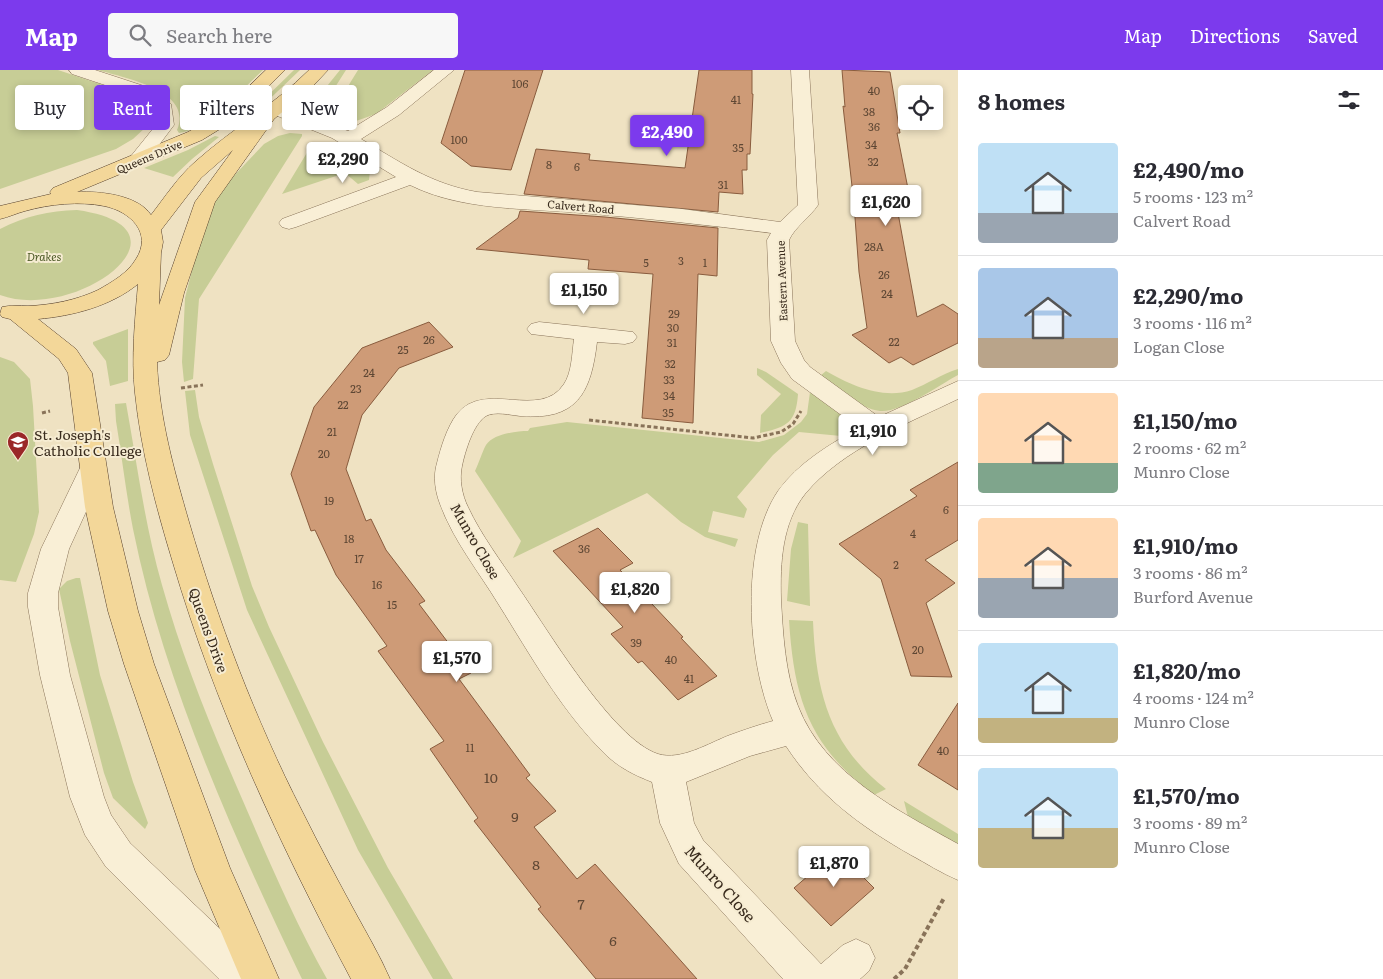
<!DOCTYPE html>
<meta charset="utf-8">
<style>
body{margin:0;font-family:Literata,serif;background:#f7f7f7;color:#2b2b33;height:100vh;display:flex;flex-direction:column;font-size:19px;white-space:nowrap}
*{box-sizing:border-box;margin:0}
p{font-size:16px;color:#7c7c81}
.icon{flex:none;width:28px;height:28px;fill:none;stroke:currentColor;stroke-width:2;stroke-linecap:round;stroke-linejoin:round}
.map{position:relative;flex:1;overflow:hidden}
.drawer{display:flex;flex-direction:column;background:#fff;width:425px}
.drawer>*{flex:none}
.hud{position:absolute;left:15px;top:15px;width:475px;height:45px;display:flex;gap:10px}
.controls{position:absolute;left:898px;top:15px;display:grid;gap:10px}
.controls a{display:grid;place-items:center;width:45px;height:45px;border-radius:5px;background:#fff;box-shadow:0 2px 8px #0003;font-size:25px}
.price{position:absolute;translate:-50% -42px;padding:0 11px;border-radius:5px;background:#fff;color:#222;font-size:16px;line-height:32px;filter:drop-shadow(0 1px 2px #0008)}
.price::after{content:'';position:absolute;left:50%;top:30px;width:15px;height:11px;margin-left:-8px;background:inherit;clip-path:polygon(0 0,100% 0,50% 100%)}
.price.selected{background:#7c3aed;color:#fff}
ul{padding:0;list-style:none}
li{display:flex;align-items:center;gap:15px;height:125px;padding:0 20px}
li+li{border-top:1px solid #e1e1e2}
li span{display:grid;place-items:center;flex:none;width:140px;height:100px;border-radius:5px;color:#555}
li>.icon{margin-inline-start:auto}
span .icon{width:60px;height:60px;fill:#fffc;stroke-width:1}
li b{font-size:21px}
h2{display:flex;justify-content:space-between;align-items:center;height:60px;padding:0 20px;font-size:21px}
.tag{padding:0 18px;border-radius:5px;background:#fff;box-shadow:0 2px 8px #0003;font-size:18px;line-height:45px}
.tag.selected{background:#7c3aed;color:#fff}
header{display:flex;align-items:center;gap:30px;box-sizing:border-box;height:70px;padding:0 25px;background:#7c3aed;color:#fff}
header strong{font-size:24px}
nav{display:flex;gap:28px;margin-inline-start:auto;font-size:18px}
.search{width:350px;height:45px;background:#f7f7f7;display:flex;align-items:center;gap:12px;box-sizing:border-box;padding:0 18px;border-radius:5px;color:#7c7c81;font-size:19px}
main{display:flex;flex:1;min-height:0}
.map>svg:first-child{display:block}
.green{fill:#c7cd96}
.building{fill:#ce9b77;stroke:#895c3e}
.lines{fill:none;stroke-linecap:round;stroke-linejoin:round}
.minor-casing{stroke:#897359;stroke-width:1}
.major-casing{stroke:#57412d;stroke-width:1}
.path-far1{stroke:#897359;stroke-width:3;stroke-dasharray:4 2.5;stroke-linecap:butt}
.path{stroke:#897359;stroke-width:4;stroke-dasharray:4.5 3;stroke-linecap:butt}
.minor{fill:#f9efd6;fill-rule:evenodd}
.major{fill:#f3d799;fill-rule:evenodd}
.labels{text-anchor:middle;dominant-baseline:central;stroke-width:4;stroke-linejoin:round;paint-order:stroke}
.number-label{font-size:11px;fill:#5e4734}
.far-street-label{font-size:11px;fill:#392b1d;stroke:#f6ecd2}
.far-park-label{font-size:11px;font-style:italic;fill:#495623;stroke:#f6ecd2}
.poi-label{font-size:14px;fill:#392b1d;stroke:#f6ecd2;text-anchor:start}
.street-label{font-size:14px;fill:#392b1d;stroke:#f6ecd2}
.near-number-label{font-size:14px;fill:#5e4734}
.near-street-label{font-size:16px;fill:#392b1d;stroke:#f6ecd2}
</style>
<header>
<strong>Map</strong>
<div class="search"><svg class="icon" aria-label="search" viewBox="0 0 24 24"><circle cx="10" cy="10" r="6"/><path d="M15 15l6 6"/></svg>Search here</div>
<nav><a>Map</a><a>Directions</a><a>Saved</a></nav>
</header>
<main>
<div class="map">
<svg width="958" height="909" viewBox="0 0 958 909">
<rect width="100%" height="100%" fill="#efe2c2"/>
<path class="green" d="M0 0H58L133 25 144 34 148 43 146 57 133 69 116 79 0 119Z
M98 0H263C245 17 203 61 179 63L177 60C194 20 124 8 98 0Z
M294 0H300L256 42 252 41Z
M340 0H346L318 44 313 40 315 31Z
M358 0H433L376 44 356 51 334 39Z
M290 63 302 64V66L199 229 193 309 184 312 182 292 185 228 205 149 226 114 264 74 278 66Z
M215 66 219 67 192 89 173 107 144 98 188 80Z
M320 72 357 96 370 101 369 110 358 114 345 103 282 124 311 76Z
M77 140C204 158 76 253 0 225V159C25 146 49 141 77 140Z
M128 259V311L110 316 106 291 93 274V272Z
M0 287 14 292 30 309 33 336 39 442 34 464 16 512 0 510Z
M757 298 766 302 798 324C796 353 787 357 760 363L761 345 781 324 757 305Z
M958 299V305C939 315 901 343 880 341 858 338 838 319 820 306L826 301C850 315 883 330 912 320 927 314 942 304 958 299Z
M195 320 199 347 213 394 252 516 269 557 323 672 388 798 453 909H433L358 780 247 540 190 365 185 321Z
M810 322 846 348V361L841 366 799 362 773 385 737 427 747 439 744 448 713 441 708 462 738 469 735 477 705 467 681 452 647 423 513 488 521 471 475 401C479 393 482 382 486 375 493 364 516 361 528 361L530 358 567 352 759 372 784 365 801 352 807 344Z
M126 333C137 394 145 456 162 515 183 590 212 660 243 731 269 791 295 852 327 909H302L301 907C234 767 164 613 133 459 126 423 122 387 116 351L115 334Z
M798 452 808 454 810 536 787 531 791 479Z
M76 508H80L100 605 133 712 148 753 145 759 113 728 104 703 70 571 59 519 67 511Z
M789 550 813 551C816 620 828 674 886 719L874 725C809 676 794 629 789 550Z
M904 731 958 764V779L908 747Z"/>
<path class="building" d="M465 0H543L511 100 471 96 441 73Z
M699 0H752V24H753L750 84H747V100H742L743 124 719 122 718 142 524 124 536 79 590 84 589 90 685 98Z
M842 0 890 2 900 63H897L913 144 898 143 917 247 943 234 958 244V273L913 295 901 287 889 293 852 265 867 258 859 202 854 134 843 36 845 37Z
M520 141 605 147 718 158 717 206 698 204 693 353 642 348 653 204 588 199 589 190 476 179 518 148Z
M429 252 453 277 399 298 362 345 346 399 366 451 371 449 386 480 425 531 419 534 471 603 459 609 530 705 526 708 556 741 534 757 577 809 595 794 697 909H596L538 839 541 837 474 751 478 748 430 679 444 671 378 581 387 576 336 505 315 460 311 461 291 404 314 337 362 278Z
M958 392V470L925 490 955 513 926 533 952 607 911 606 881 509 839 474 917 426 910 420Z
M598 458 633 493 620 500 683 567 681 568 717 606 678 630 642 591 638 593 611 564 623 557 553 481Z
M958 633V720L918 695Z
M837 781 874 818 831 856 794 818Z"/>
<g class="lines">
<g class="minor-casing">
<path id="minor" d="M69 0H95L150 18 171 34 174 55 144 95 137 97 130 95 127 91 156 55 154 36 138 26 72 4Z
M434 0H454L399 45 361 69C400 92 431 114 477 122L682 139 780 152 798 135 791 0H809L818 135C810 147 795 157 789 170L795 271 804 290 810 297 879 347 958 311V329C908 353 841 380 805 424 782 453 780 493 781 529 783 564 785 603 798 636 824 704 899 741 958 774V810C941 803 926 793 911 785 860 756 818 725 786 676L750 686 686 712 694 753 703 770 821 894 843 875 856 869 869 875 875 888 869 901 860 909H783L679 794 660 753 652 712C634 705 618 697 604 683 561 640 531 586 499 535 479 502 453 470 440 434 435 421 433 406 437 393 441 377 447 357 457 344 485 309 540 351 564 314 572 302 572 283 574 269L531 264 527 259 531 254 539 252 633 262 637 267 633 272 625 274 597 272C591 323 577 351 520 346 510 345 495 341 486 346 473 354 465 382 462 396 459 409 462 425 468 437 481 465 501 491 518 517 546 557 612 669 658 684 681 691 709 673 730 665 744 660 758 655 773 651 747 590 740 478 778 421 798 393 830 374 859 358L792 309 781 293 771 271 767 170 771 163C708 155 645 148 582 143 526 138 462 141 410 115L296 157 289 159 282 157 279 153 282 149 396 107 332 68 270 43 267 39 270 35 276 34 282 35 348 61 387 37Z
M93 389 102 391 106 398 69 479 58 523V537L70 605 104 727 111 745 130 773 259 896 265 909H219L106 797 85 765 70 727 40 605 28 537V523L41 479 80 398 84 391Z"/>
</g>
<g class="major-casing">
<path id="major" d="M266 0H285L233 51 202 70 77 122C100 121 138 125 151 145 165 127 178 107 195 92 232 59 274 35 309 0H328L312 17 274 49 215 132 184 223 169 285 165 290 157 292C159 347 174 400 189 452 218 551 255 649 302 741 319 775 337 809 355 842 367 864 380 886 390 909H351C280 775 216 638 173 493 156 437 141 381 135 323 131 287 135 250 138 214 111 236 73 246 38 249L76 279 92 303 113 437 138 541 154 594 230 798 279 909H241L195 800 124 594 108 541 85 437 68 303 59 289 10 249 2 247 0 244 2 237C11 235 19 236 28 236 52 235 77 230 98 220 112 212 128 203 136 189 153 163 130 141 104 136 79 131 50 134 25 141 17 143 9 147 0 149V136L51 124 50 122 53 118 188 62 221 43ZM233 80 195 132 159 235 161 183 163 172 161 160 201 108Z"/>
</g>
<path class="path-far1" d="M181 318 203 315
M42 343 50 341
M589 350 753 368 781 362 793 354 801 341"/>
<path class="path" d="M894 909 905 899 944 828"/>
<use href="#minor" class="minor"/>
<use href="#major" class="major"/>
</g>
<defs>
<g id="school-pin" transform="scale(1.125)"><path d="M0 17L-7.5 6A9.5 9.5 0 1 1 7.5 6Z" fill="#9a2728" stroke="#f6ecd2"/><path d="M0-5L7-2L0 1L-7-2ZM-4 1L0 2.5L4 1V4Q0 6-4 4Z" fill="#fff"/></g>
</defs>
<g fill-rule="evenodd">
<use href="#school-pin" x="18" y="372"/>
</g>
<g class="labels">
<g class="number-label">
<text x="520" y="13">106</text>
<text x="874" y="20">40</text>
<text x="736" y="29">41</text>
<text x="869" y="41">38</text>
<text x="874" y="56">36</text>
<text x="459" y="69">100</text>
<text x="871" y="74">34</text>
<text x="738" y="77">35</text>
<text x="873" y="91">32</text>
<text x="549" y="94">8</text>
<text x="577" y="96">6</text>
<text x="723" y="114">31</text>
<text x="874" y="176">28A</text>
<text x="681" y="190">3</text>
<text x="646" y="192">5</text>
<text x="705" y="192">1</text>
<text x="884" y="204">26</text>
<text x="887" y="223">24</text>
<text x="674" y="243">29</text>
<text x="673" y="257">30</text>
<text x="429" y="269">26</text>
<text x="894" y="271">22</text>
<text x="672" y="272">31</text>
<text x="403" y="279">25</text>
<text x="670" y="293">32</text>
<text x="369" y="302">24</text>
<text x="669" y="309">33</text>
<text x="356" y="318">23</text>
<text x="669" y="325">34</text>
<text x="343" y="334">22</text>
<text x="668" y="342">35</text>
<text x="332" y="361">21</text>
<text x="324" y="383">20</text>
<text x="329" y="430">19</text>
<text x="946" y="439">6</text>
<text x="913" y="463">4</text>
<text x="349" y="468">18</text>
<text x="584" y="478">36</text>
<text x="359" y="488">17</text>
<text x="896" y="494">2</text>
<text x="377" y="514">16</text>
<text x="392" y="534">15</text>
<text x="636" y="572">39</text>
<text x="918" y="579">20</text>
<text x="671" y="589">40</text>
<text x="689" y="608">41</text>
<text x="470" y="677">11</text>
<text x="943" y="680">40</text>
</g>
<g class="far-street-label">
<text transform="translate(149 86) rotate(-23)">Queens Drive</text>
<text transform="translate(581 136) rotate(5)">Calvert Road</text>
<text transform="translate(781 211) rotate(-92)">Eastern Avenue</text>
</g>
<g class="far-park-label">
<text x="44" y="186">Drakes</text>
</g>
<g class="poi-label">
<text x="34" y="364">St. Joseph's<tspan x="34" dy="16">Catholic College</tspan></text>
</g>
<g class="street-label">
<text transform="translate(476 471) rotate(60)">Munro Close</text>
<text transform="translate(209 560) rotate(70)">Queens Drive</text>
</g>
<g class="near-number-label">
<text x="491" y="707">10</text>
<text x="515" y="746">9</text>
<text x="536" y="794">8</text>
<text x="581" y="833">7</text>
<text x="613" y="870">6</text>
</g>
<g class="near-street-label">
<text transform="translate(721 813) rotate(48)">Munro Close</text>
</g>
</g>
</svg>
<div class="controls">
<a><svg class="icon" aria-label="locate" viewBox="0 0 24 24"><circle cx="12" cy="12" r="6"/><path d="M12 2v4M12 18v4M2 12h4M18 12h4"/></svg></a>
</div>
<b class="price selected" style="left:667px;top:87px">£2,490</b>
<b class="price" style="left:343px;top:114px">£2,290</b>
<b class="price" style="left:886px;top:157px">£1,620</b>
<b class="price" style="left:584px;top:245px">£1,150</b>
<b class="price" style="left:873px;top:386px">£1,910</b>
<b class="price" style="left:635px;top:544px">£1,820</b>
<b class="price" style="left:457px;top:613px">£1,570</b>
<b class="price" style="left:834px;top:818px">£1,870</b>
<div class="hud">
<a class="tag">Buy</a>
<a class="tag selected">Rent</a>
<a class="tag">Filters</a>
<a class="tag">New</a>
</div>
</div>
<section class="drawer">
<h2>8 homes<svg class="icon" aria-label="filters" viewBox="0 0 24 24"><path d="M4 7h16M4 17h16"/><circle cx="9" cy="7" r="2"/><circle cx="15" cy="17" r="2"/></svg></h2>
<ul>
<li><span style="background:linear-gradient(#bfe0f5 70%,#9aa5b1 0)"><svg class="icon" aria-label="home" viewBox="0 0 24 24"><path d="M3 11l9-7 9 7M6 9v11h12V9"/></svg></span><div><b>£2,490/mo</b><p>5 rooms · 123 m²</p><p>Calvert Road</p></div></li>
<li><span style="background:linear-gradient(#a9c7e8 70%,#b9a48a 0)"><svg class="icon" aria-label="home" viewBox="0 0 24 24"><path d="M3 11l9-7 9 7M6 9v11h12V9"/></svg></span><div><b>£2,290/mo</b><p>3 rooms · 116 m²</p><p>Logan Close</p></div></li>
<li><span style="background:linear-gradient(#ffd9b3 70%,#7fa58c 0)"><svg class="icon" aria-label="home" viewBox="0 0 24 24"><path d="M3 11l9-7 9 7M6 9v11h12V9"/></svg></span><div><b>£1,150/mo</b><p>2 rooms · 62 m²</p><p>Munro Close</p></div></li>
<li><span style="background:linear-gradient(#ffd9b3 60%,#9aa5b1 0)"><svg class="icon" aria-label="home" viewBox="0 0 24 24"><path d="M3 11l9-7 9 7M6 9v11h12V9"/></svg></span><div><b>£1,910/mo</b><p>3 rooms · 86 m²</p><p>Burford Avenue</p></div></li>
<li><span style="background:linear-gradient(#bfe0f5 75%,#c2b280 0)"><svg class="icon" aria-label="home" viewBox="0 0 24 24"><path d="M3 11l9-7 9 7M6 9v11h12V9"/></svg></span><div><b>£1,820/mo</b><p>4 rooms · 124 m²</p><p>Munro Close</p></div></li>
<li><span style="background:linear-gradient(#bfe0f5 60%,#c2b280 0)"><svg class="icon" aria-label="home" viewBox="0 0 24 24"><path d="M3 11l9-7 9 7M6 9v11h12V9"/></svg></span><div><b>£1,570/mo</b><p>3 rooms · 89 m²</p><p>Munro Close</p></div></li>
</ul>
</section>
</main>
